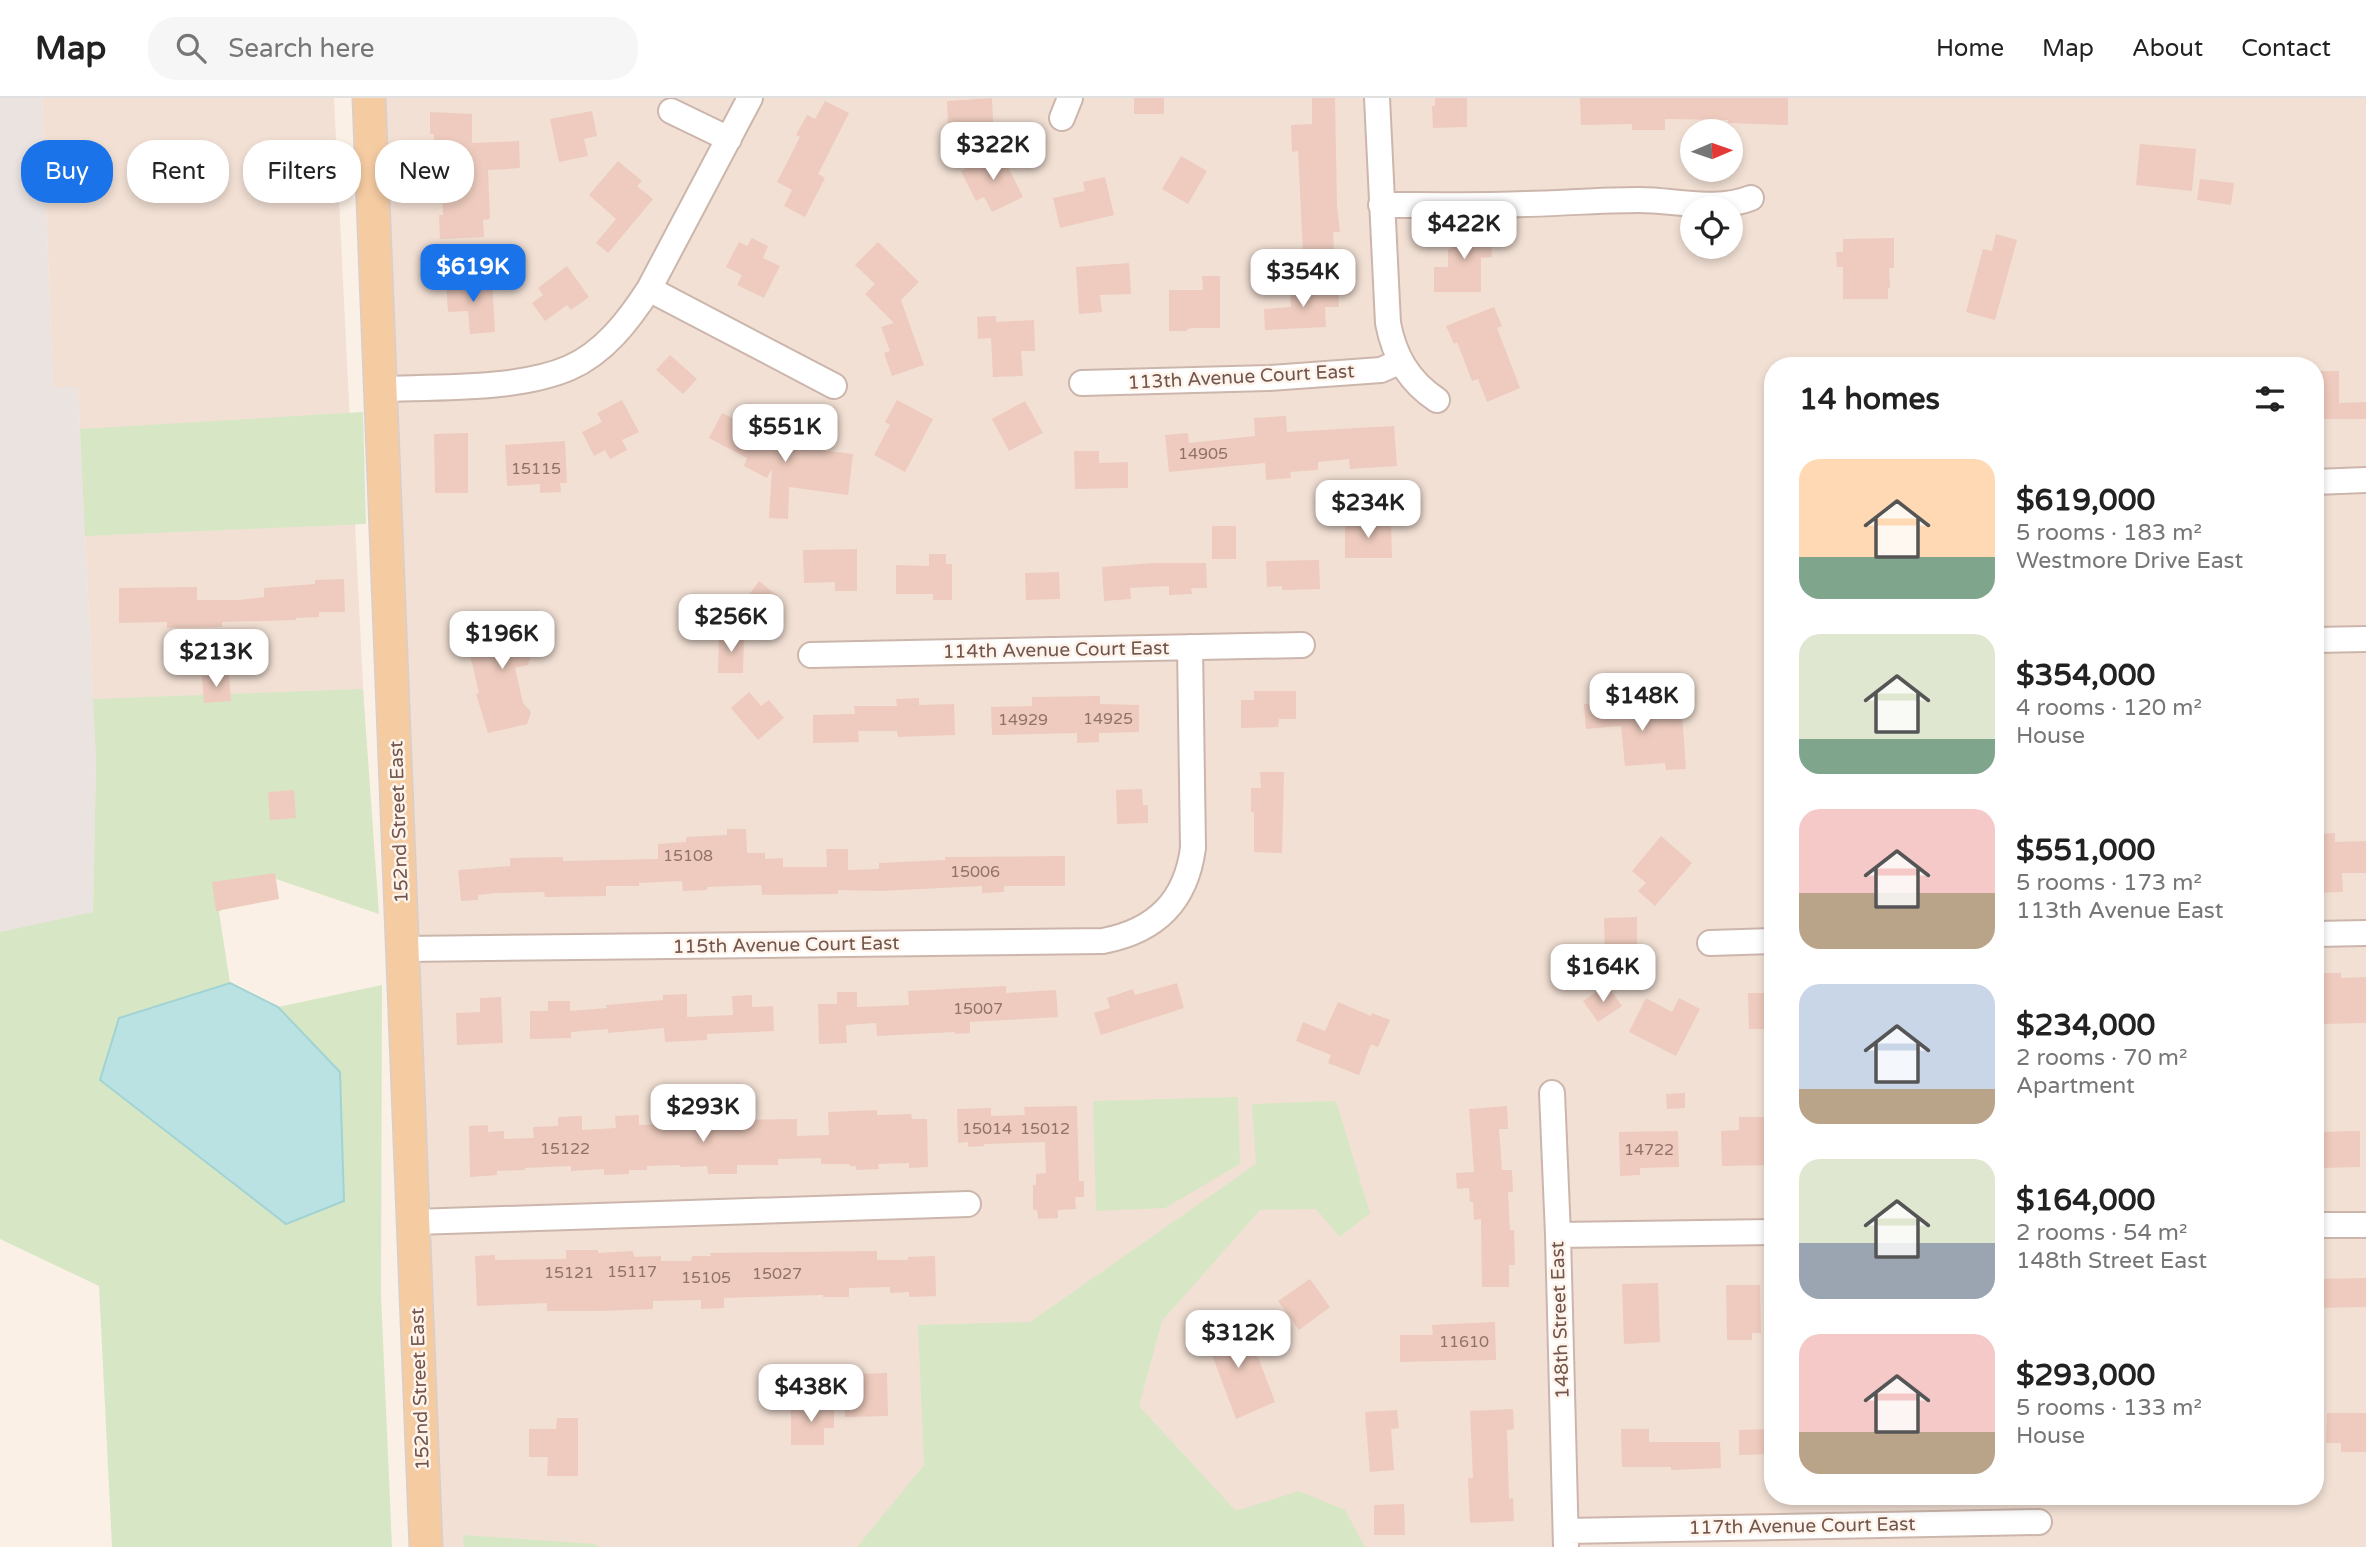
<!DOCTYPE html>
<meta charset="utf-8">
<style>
body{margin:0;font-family:"Varela Round",sans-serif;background:#f6f6f6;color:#222;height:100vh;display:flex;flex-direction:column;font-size:26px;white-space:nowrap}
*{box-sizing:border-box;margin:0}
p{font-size:23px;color:#767676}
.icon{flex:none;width:38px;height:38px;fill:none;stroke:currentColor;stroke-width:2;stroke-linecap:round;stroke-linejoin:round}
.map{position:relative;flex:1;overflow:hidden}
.sheet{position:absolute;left:1764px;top:259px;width:560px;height:1148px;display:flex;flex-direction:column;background:#fff;border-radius:28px;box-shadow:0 4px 10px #0003}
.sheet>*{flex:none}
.top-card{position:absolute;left:21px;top:42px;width:665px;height:63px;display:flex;gap:14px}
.needle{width:46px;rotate:88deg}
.controls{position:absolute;left:1680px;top:21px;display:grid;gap:14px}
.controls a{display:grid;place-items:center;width:63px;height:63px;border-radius:50%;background:#fff;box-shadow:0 4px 10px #0003;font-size:35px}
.price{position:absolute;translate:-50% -60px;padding:0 16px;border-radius:14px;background:#fff;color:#222;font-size:23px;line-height:46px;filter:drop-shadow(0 2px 4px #0008)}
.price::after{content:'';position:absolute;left:50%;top:42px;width:21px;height:16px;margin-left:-10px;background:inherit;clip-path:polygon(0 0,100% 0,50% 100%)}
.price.current{background:#1a73e8;color:#fff}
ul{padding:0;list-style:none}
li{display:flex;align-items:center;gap:21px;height:175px;padding:0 35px}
li span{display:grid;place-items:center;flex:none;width:196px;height:140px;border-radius:21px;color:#555}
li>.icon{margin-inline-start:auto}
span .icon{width:84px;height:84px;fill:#fffc;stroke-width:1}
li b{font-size:30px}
h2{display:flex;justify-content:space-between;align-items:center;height:84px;padding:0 35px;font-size:30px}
.chip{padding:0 24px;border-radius:28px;background:#fff;box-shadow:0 4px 10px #0003;font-size:24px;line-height:63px}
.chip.current{background:#1a73e8;color:#fff}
header{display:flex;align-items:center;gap:42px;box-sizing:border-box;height:98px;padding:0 35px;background:#fff;border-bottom:2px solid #e0e0e0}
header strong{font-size:33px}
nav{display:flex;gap:38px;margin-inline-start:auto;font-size:24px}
.search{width:490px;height:63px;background:#f6f6f6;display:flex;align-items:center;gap:18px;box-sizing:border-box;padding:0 24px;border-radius:28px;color:#767676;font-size:26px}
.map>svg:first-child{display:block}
.residential{fill:#f2e0d4;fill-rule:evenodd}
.industrial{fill:#ebe3df}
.green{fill:#d7e7c5}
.water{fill:#bbe2e3;stroke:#a2d3d4;stroke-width:2}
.building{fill:#eecbbe}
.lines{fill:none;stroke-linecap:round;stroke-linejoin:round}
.minor-casing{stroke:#ccb6ac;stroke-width:28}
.major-casing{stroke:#d8cfcd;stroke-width:35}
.minor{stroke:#fff;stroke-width:24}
.major{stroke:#f5cba2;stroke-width:32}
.labels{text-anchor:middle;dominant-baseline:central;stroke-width:5;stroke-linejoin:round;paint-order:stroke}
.number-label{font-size:16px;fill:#917268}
.street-label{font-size:19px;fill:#72554c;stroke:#fef4eb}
</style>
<header>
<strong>Map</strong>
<div class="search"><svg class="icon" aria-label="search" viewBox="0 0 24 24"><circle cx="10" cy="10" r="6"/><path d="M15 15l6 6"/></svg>Search here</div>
<nav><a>Home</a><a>Map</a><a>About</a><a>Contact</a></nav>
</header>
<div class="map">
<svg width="2366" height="1449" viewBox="0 0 2366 1449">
<rect width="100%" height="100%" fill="#fbf0e5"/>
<path class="residential" d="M42 0H334L366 648 96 662 78 289 53 290Z
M386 0H2366V1449H434ZM1692 33H1731V72H1692ZM1692 110H1731V149H1692ZM1773 268H2315V1398H1773Z"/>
<path class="industrial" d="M0 0H42L53 289H78L96 662 93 814 0 865Z"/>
<path class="green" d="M363 314 366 426 85 438 80 331Z
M363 591 379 816 267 778 219 814 230 885 119 920 100 982 286 1126 344 1103 340 974 278 909 382 887 381 1197 392 1449H112L99 1188 0 1141V834L93 814 96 662 93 601Z
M1238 999 1240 1066 1165 1110 1096 1113 1093 1003Z
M1336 1003 1370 1115 1340 1139 1316 1111 1260 1112 1162 1223 1139 1308 1236 1413 1299 1393 1345 1412 1365 1449H857L924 1367 918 1227 1030 1224 1256 1066 1252 1006Z
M463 1437 595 1446 600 1449H464Z"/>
<path class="water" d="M230 885 278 909 340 974 344 1103 286 1126 100 982 119 920Z"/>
<path class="building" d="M992 0 994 44 949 46 947 3Z
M1134 0H1164V16H1134Z
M1312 0H1335L1337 108 1340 134H1333L1334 152 1303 154 1298 53 1292 54 1291 27 1312 26Z
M1435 0H1467V29L1433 30 1432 8H1435Z
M1580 0H1788V27L1728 25V22L1665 21V32H1632V26L1581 27Z
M825 3 849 15 818 76 825 80 805 119 784 108 792 92 777 84 800 39 796 37 807 17 815 21Z
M592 13 597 38 584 41 588 58 559 64 550 21Z
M430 14 472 16V45L519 43 520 70 488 72 490 121 483 122 484 139 440 141 439 117H443L442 90 459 89 457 51H434V36H430Z
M2140 46 2196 51 2192 93 2136 87Z
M1000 53 1023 99 992 114 984 99 976 103 961 73Z
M1181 58 1207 73 1188 106 1162 91Z
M618 63 642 83 637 88 653 101 608 155 596 145 616 121 589 97Z
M1105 79 1114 117 1060 130 1053 100 1085 93 1083 84Z
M2200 81 2234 85 2231 107 2197 102Z
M1481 126V142H1491L1492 159 1481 160V194H1434V169H1448V151H1451L1450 141H1454V127Z
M1996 136 2017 142 1995 222 1966 214 1983 151 1992 153Z
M752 140 768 148 763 160 780 168 764 200 737 187 742 177 726 169 739 144 747 148Z
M1894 140V170H1889L1890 190H1888V201H1843V169H1837L1836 154H1843V141Z
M878 144 919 184 901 202 924 267 892 278 884 255 890 253 881 229 894 225 865 196 875 186 855 167Z
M1129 165 1131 196 1100 197 1102 214 1079 216 1076 169Z
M567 168 589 199 571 212 567 207 545 223 532 205 543 197 538 190Z
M1202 178H1220V230H1192L1187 231V233H1169V192H1203Z
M492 182 495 234 470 236 468 213 448 214 446 185Z
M1338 188 1339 209H1325L1326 229 1265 232 1264 211 1291 209 1290 190Z
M1494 209 1502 228 1497 230 1520 290 1487 304 1478 281 1472 283 1457 244 1454 246 1446 228Z
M996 218V224L1034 222 1035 253H1021L1023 278 993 279 991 240 978 241 977 219Z
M670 257 697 281 683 296 656 272Z
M2315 273H2339V305L2366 304V321H2315Z
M622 302 639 334 622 342 627 352 610 361 605 352 594 358 582 334 602 324 597 315Z
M897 302 933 321 905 374 874 357 890 327 885 324Z
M1025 303 1043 335 1009 353 992 321Z
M722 315 788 348 853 356 848 397 789 389 788 421 769 420 772 371 767 380 744 368 747 360 709 340Z
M1286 318 1287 334 1394 328 1397 368 1350 371 1349 361 1318 364V372L1290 374 1291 380 1266 382 1265 365 1169 374 1165 337 1188 335 1189 345 1255 338 1254 320Z
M468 335V395H435L434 336Z
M565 343 567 385H560L561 394 540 395V386L507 388 505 347Z
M1074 353H1099V365L1128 364V390L1075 391Z
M1345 423H1391L1392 460H1345Z
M1212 428H1236V461H1212Z
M857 451V493H835V484L804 485 803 452Z
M929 456H946V466H952V502H933V496H896V467L929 468Z
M1319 462 1320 491 1282 492V488L1267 489 1266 463Z
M1153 465H1206L1207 490H1191L1192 496 1169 497V488L1130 490 1131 501 1104 503 1102 469Z
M1059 474 1060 501 1026 502 1025 475Z
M344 481 345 514H319V519L296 520V522L222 524V529L167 530V524L119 525V490L197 489V502H239L264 499V490L315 486V482Z
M759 483 779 499 760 524 740 509Z
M511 514 534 518 528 550 532 554 528 567 515 570 523 605 531 614 527 626 488 635 476 596 479 595 470 557 476 556 471 532 509 523Z
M719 537 744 538 743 575H718Z
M229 577 231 603 204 605 202 578Z
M1254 593H1296V621H1279L1278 629 1241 630V602H1254Z
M749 594 761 608 769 602 784 620 758 642 731 610Z
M1100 598V606L1139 607V634L1099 635V644L1077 645V635L992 637 991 609 1032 608V599Z
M919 600V607L954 606 955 637 898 639 897 633H858L859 644 813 645V617L855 616 854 608H897L896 601Z
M1643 602 1644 619 1682 616 1686 671 1666 672 1665 665 1625 668 1621 628 1586 631 1584 606Z
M1260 674H1284L1282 755 1254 754V714H1251V690H1261Z
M1142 691 1143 707H1148V725L1117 726 1116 692Z
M294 692 296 720 270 722 268 694Z
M727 731H746L747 755H765V761L783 760V769H827L826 751H848V772L879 771V765L945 762V759L1065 758V788H1004V794L982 795V788L880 793 838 792V796L762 797 761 787 707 789V792L683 793 682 783 639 785V788H606V798L545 799 544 794 495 795 478 797V802L461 803 458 772 510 768V760L563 759V763L658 761V746L686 744V739L727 737Z
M2335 735V744L2366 743V775H2342L2343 794 2315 795V773L2320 772 2319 736Z
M1661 738 1692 765 1655 808 1638 793 1646 785 1632 773Z
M275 775 279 801 216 813 212 784Z
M1637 819V879H1610L1609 860H1605L1604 820Z
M2319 875H2341V880L2366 879V925L2321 926 2320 902H2315V878L2319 877Z
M1177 885 1184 910 1101 937 1094 915 1110 910 1107 900 1133 891 1135 897Z
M1607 887 1622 908 1598 924 1583 903Z
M1006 888V895L1056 892 1058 919 970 924V935L955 936V934L877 938 876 925 846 927 847 945 819 946 818 906H837V894H857V909L909 907 908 893Z
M1748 895H1773V931H1749Z
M687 896V919L733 917 732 898 752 897V909L773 908 774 933 707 936V942L665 944 664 930 608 935V931L571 934V940L530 941V913H548V903H570V913L607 910 606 907 663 902V897Z
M501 899 503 945 457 947 456 915 480 914V900Z
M1646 900 1672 914 1679 900 1700 911 1676 958 1629 934Z
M1338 904 1371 918 1372 915 1390 922 1378 949 1371 946 1359 977 1328 965 1331 957 1296 943 1303 924 1325 933Z
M1685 995V1010L1667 1011 1666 996Z
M1077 1008 1079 1083H1084V1099H1075L1076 1111 1058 1112V1120L1038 1121 1037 1112H1033V1087H1036V1076L1046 1075 1045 1044 984 1046V1048L968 1049V1044L958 1045 957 1011 991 1010V1018L1025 1017 1024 1009Z
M1507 1008 1508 1031H1499L1502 1072H1512L1513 1094H1508L1510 1132H1514L1515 1167H1509V1189H1482L1481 1121 1474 1122 1473 1104H1470L1469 1090 1457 1091 1456 1075 1474 1074 1469 1011Z
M877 1012V1017L911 1016 912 1021H927L928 1069 909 1070V1065L878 1066 879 1071 856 1072V1068H849L850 1066H821V1060L778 1061V1067H737V1076H708L707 1068 680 1069V1067L647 1068V1072H629V1076L604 1077V1071L571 1073V1068L525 1070V1072L497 1073V1077L470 1079 469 1028 488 1027V1034L504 1033V1041L534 1040 533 1029 558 1028V1019L582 1018V1032L616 1030 615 1018 639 1017V1027L687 1025V1016L736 1015V1022L797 1021V1038L829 1037 828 1014Z
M1739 1019H1766V1032H1773V1067L1722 1068 1721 1033 1739 1032Z
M1678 1033 1679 1069 1640 1070V1077L1620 1078 1619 1034Z
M2360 1033V1069L2322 1070 2321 1065H2315V1034Z
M566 1152H598V1155L633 1153 634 1159 661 1158V1163H691L692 1158H711L710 1155 877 1153V1162H908V1159L935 1158 936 1198 909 1199V1194L890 1195V1189L849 1190V1199H823V1197L724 1200V1210L701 1211V1202L653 1203V1211L598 1213H547V1205L477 1208 475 1158 495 1157V1162L566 1161Z
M2366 1180V1209L2315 1210V1181Z
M1310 1181 1330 1209 1299 1232 1278 1203Z
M1658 1185 1660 1244 1624 1246 1622 1186Z
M1726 1187H1760L1761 1235H1752V1242H1727Z
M1229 1220 1243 1256 1255 1251 1275 1304 1236 1321 1202 1230Z
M1495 1224 1496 1262 1400 1264V1237H1433L1432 1227Z
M887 1275 888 1318 845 1319 844 1276Z
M791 1307H834V1330H824V1347H791Z
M1513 1311 1514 1331 1507 1332 1509 1401 1513 1400 1514 1423 1470 1425 1468 1380H1473L1470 1313Z
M1397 1312 1399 1330 1391 1331 1394 1372 1370 1374 1365 1314Z
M2327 1315H2366V1354H2341V1345H2326Z
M557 1320H578V1378H547L548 1359H529V1331H556Z
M1621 1331H1649V1344H1720L1721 1370 1671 1372V1369H1622Z
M1773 1331V1356L1739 1357V1332Z
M1404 1406 1405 1437H1374V1407Z"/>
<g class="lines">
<g class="minor-casing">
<path id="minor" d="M1377 0 1388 225C1394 257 1408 283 1437 302
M671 13 729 41
M1062 20 1070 0
M1381 107C1429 107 1478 108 1526 106 1564 105 1602 102 1639 102 1676 102 1716 114 1751 100
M649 191 834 288
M1082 285 1269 280 1381 272 1399 264
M381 291C437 289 518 292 569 270 604 255 629 222 649 191L750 0
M2315 384 2366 382
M2315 542 2366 541
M811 557 1302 547
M2315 836 2366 835
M1710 845 1773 843
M404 851 1103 843C1156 833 1186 803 1193 750L1190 549
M1552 995 1558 1137 1566 1449
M414 1124 968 1106
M2315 1127H2366
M1558 1137 1773 1134
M1566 1433 2039 1424"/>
</g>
<g class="major-casing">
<path id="major" d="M369 0 426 1449"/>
</g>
<use href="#minor" class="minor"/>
<use href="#major" class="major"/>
</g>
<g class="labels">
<g class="number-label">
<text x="1203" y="356">14905</text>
<text x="536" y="371">15115</text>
<text x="1108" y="621">14925</text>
<text x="1023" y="622">14929</text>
<text x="688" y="758">15108</text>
<text x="975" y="774">15006</text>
<text x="978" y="911">15007</text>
<text x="987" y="1031">15014</text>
<text x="1045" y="1031">15012</text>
<text x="565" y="1051">15122</text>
<text x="1649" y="1052">14722</text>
<text x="632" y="1174">15117</text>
<text x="569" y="1175">15121</text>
<text x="777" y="1176">15027</text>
<text x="706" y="1180">15105</text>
<text x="1464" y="1244">11610</text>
</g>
<g class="street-label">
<text transform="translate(1241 279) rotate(-3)">113th Avenue Court East</text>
<text transform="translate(1056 552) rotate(-1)">114th Avenue Court East</text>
<text transform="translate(399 724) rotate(-92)">152nd Street East</text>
<text transform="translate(786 847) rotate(-1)">115th Avenue Court East</text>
<text transform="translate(1560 1222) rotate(-92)">148th Street East</text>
<text transform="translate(420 1291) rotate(-92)">152nd Street East</text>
<text transform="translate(1802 1428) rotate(-1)">117th Avenue Court East</text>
</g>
</g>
</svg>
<div class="controls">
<a><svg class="needle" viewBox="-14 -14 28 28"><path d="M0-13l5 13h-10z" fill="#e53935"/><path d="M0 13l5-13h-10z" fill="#767676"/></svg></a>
<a><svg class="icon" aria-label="locate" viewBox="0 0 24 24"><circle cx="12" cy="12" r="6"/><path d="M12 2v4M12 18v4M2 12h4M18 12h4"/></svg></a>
</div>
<b class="price" style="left:993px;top:84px">$322K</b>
<b class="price" style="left:1464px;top:163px">$422K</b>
<b class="price current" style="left:473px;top:206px">$619K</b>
<b class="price" style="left:1303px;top:211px">$354K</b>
<b class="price" style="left:785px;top:366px">$551K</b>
<b class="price" style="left:1368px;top:442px">$234K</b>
<b class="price" style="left:731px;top:556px">$256K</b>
<b class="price" style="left:502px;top:573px">$196K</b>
<b class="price" style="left:216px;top:591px">$213K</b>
<b class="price" style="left:1642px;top:635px">$148K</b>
<b class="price" style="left:1603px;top:906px">$164K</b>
<b class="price" style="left:703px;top:1046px">$293K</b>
<b class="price" style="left:1238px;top:1272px">$312K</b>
<b class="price" style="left:811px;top:1326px">$438K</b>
<div class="top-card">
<a class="chip current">Buy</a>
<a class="chip">Rent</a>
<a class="chip">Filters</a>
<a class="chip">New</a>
</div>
<section class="sheet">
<h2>14 homes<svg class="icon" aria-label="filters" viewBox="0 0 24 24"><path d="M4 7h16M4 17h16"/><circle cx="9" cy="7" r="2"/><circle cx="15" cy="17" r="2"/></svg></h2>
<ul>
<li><span style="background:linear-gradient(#ffd9b3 70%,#7fa58c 0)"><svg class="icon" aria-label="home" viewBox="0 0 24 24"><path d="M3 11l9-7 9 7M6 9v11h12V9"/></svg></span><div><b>$619,000</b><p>5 rooms · 183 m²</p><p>Westmore Drive East</p></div></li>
<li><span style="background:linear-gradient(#dfe7d0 75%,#7fa58c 0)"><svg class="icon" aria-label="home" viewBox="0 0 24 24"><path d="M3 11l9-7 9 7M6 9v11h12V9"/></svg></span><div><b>$354,000</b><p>4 rooms · 120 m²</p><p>House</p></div></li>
<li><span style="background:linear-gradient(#f6c9c9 60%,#b9a48a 0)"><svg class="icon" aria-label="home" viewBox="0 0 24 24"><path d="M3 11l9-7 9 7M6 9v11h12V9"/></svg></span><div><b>$551,000</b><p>5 rooms · 173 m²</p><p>113th Avenue East</p></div></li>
<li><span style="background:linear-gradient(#c9d6e8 75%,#b9a48a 0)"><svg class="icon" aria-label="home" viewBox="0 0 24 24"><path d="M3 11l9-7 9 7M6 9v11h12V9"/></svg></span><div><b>$234,000</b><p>2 rooms · 70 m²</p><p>Apartment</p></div></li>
<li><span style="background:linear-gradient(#dfe7d0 60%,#9aa5b1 0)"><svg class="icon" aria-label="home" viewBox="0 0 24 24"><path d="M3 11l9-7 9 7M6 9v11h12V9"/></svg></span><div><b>$164,000</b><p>2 rooms · 54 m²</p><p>148th Street East</p></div></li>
<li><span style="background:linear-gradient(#f6c9c9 70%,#b9a48a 0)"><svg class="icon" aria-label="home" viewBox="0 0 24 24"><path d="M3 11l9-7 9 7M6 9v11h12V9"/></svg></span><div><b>$293,000</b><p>5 rooms · 133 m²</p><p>House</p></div></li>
</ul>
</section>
</div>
